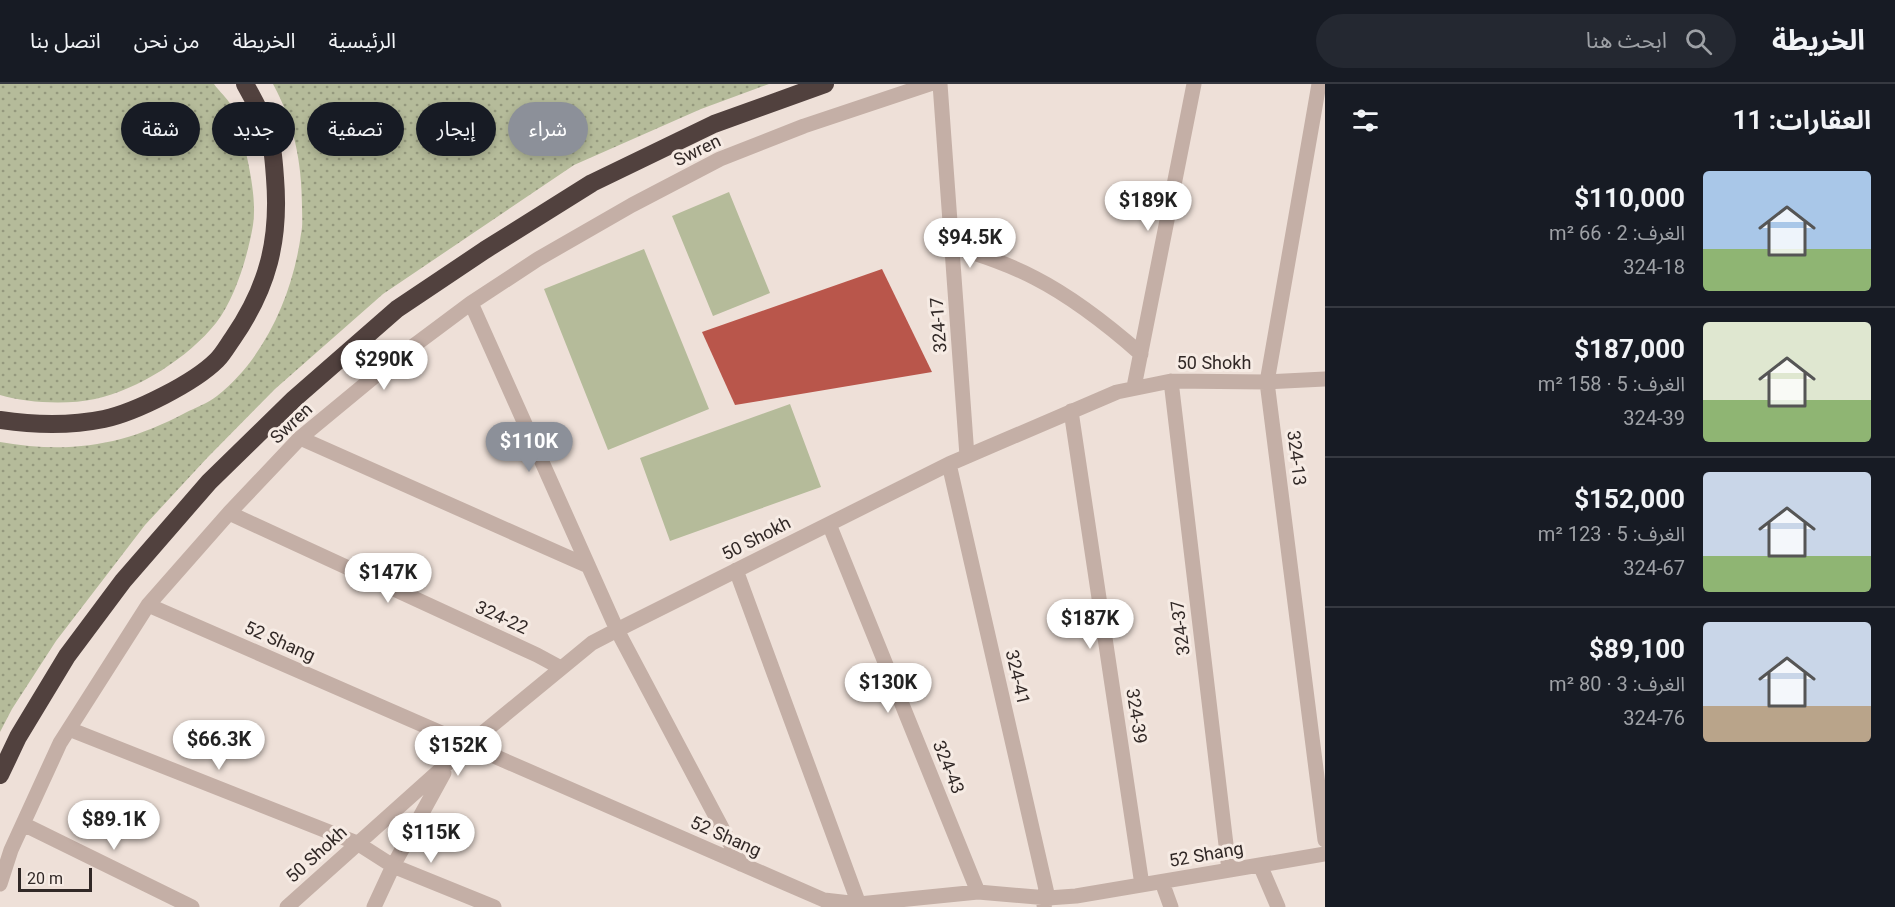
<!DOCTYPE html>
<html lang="ar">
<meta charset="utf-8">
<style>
body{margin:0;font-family:Roboto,"Noto Sans Arabic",sans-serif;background:#242831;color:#f1f3f6;direction:rtl;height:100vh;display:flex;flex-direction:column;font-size:22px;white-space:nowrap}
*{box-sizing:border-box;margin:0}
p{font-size:20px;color:#9ea1a6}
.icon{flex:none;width:33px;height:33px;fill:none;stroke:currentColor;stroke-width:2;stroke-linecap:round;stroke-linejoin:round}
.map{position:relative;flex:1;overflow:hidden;direction:ltr}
.details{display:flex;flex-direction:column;background:#171b24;width:570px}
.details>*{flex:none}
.guide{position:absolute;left:18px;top:18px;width:570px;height:54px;direction:rtl;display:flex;gap:12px}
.scale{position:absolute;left:18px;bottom:15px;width:74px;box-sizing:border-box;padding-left:6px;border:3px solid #312826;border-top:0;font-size:16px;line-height:21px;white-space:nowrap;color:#312826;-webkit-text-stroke:4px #f6ebe4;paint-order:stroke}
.price{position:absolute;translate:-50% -51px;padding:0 14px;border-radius:21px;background:#fff;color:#222;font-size:20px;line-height:39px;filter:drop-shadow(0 2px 3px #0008)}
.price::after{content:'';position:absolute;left:50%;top:36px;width:18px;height:14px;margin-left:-9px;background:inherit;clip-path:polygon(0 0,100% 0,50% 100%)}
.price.on{background:#8c9099;color:#fff}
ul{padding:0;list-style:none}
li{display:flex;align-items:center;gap:18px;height:150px;padding:0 24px}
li+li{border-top:2px solid #363941}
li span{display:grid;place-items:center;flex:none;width:168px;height:120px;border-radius:6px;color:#555}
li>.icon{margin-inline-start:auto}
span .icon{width:72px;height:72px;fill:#fffc;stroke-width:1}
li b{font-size:26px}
h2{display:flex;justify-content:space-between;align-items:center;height:72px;padding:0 24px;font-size:26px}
.pill{padding:0 21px;border-radius:27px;background:#171b24;box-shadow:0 3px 9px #0003;font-size:21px;line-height:54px}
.pill.on{background:#8c9099;color:#fff}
header{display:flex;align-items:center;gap:36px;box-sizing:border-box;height:84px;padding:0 30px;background:#171b24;border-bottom:2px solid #363941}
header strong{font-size:28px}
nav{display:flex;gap:33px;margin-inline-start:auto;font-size:21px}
.search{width:420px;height:54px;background:#242831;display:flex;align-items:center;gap:15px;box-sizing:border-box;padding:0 21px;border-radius:33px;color:#9ea1a6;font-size:22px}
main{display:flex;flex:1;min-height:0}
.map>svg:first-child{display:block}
.grass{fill:#b5bb9a}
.park{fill:url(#park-dots)}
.building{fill:#b9564b}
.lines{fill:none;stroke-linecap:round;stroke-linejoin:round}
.minor{stroke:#c4afa6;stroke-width:15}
.highway{stroke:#51413e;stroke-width:18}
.labels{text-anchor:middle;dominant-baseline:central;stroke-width:6;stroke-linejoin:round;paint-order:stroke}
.street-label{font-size:18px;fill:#312826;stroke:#f6ebe4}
</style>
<header>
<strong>الخريطة</strong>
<div class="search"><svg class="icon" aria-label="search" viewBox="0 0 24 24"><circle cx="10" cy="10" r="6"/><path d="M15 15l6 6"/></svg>ابحث هنا</div>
<nav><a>الرئيسية</a><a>الخريطة</a><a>من نحن</a><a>اتصل بنا</a></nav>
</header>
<main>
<section class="details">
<h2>العقارات: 11<svg class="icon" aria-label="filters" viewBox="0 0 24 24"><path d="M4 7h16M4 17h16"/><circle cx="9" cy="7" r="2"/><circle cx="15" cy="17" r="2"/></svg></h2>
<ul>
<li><span style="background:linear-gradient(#a9c7e8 65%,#8fb573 0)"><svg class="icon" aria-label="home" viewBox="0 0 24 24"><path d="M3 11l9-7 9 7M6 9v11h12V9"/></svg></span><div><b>$110,000</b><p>الغرف: 2 · 66 m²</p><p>324-18</p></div></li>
<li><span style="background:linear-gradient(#dfe7d0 65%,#8fb573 0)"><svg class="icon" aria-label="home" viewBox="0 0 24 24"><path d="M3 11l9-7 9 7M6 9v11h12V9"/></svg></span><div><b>$187,000</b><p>الغرف: 5 · 158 m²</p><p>324-39</p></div></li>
<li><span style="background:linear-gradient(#c9d6e8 70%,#8fb573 0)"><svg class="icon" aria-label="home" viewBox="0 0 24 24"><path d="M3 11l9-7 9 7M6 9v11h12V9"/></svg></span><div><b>$152,000</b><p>الغرف: 5 · 123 m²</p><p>324-67</p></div></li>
<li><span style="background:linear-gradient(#c9d6e8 70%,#b9a48a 0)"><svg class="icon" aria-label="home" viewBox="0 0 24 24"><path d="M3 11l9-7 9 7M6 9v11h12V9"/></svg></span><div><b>$89,100</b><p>الغرف: 3 · 80 m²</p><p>324-76</p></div></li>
</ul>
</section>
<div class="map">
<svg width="1325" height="823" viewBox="0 0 1325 823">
<defs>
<pattern id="park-dots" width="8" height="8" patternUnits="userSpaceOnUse" patternTransform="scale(1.5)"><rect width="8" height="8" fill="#b5bb9a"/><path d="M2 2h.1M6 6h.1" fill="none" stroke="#94987d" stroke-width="1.8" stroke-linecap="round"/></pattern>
</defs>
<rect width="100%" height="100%" fill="#eee0d8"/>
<path class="grass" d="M729 108 770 209 713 232 672 132Z
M644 165 709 325 608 366 544 205Z
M790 320 821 403 670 457 640 374Z"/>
<path class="park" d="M0 0H214C219 7 227 14 231 21 240 39 244 59 248 78 252 98 256 121 253 141 248 171 235 215 216 239 189 273 138 306 95 315 67 321 27 319 0 311Z
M273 0H769L701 25 574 81 383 210 275 305 207 374 145 441 56 557 12 625 0 648V358C69 370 123 362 185 329 195 324 208 319 217 312 265 274 293 210 301 150 303 141 302 132 302 123 302 79 294 38 273 0Z"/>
<path class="building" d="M882 185 932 288 735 321 702 248Z"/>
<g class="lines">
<path class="minor" d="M940 0 967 372
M1319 0 1267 298 1325 756
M952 162C980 171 1009 180 1035 194 1074 214 1108 241 1141 270
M471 219 617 546 741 780
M1171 297 1229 786
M1134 303 1194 0
M1071 327 1142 801
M300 354 588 482
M949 380 1048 814 1044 821
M229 429 537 571 561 584
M829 440 978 808
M736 486 860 823
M148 521 824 816 859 820 978 808 1048 814 1076 812 1325 770
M69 645 357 759 393 782 494 823
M23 740 192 823
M1260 781 1278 823
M1162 798 1171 823
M0 800 11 766 60 659 148 521 229 429 300 354 392 278 471 219 538 175 632 121 720 75 804 42 930 0
M287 823 468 661 592 559 617 546 949 380 1117 308 1171 297 1267 298 1325 295
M374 823 393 782 444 689"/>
<path class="highway" d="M0 336C34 341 70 342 104 335 136 328 194 299 217 276 223 270 228 261 233 254 268 203 280 156 275 94 274 80 273 63 269 49 263 32 254 16 245 0
M0 691 18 653 67 572 123 497 209 398 294 315 397 225 485 166 592 99 714 40 825 0"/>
</g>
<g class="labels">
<g class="street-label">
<text transform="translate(697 66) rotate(-26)">Swren</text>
<text transform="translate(938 241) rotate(-94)">324-17</text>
<text x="1214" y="278">50 Shokh</text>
<text transform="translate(291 339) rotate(-43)">Swren</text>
<text transform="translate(1297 374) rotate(83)">324-13</text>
<text transform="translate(756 454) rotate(-27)">50 Shokh</text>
<text transform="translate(502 533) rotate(25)">324-22</text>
<text transform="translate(1180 544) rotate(-97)">324-37</text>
<text transform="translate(280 557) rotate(24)">52 Shang</text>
<text transform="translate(1018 593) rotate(77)">324-41</text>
<text transform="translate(1137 632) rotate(81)">324-39</text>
<text transform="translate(949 683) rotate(68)">324-43</text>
<text transform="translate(726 752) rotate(24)">52 Shang</text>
<text transform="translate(316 770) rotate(-42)">50 Shokh</text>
<text transform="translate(1206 770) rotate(-10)">52 Shang</text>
</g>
</g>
</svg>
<div class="scale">20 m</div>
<b class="price" style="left:1148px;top:148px">$189K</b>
<b class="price" style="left:970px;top:185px">$94.5K</b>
<b class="price" style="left:384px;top:307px">$290K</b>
<b class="price on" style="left:529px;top:389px">$110K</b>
<b class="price" style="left:388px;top:520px">$147K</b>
<b class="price" style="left:1090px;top:566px">$187K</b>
<b class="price" style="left:888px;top:630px">$130K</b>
<b class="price" style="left:219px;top:687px">$66.3K</b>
<b class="price" style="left:458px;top:693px">$152K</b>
<b class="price" style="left:114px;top:767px">$89.1K</b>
<b class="price" style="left:431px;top:780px">$115K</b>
<div class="guide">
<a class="pill on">شراء</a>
<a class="pill">إيجار</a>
<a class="pill">تصفية</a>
<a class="pill">جديد</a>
<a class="pill">شقة</a>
</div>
</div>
</main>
